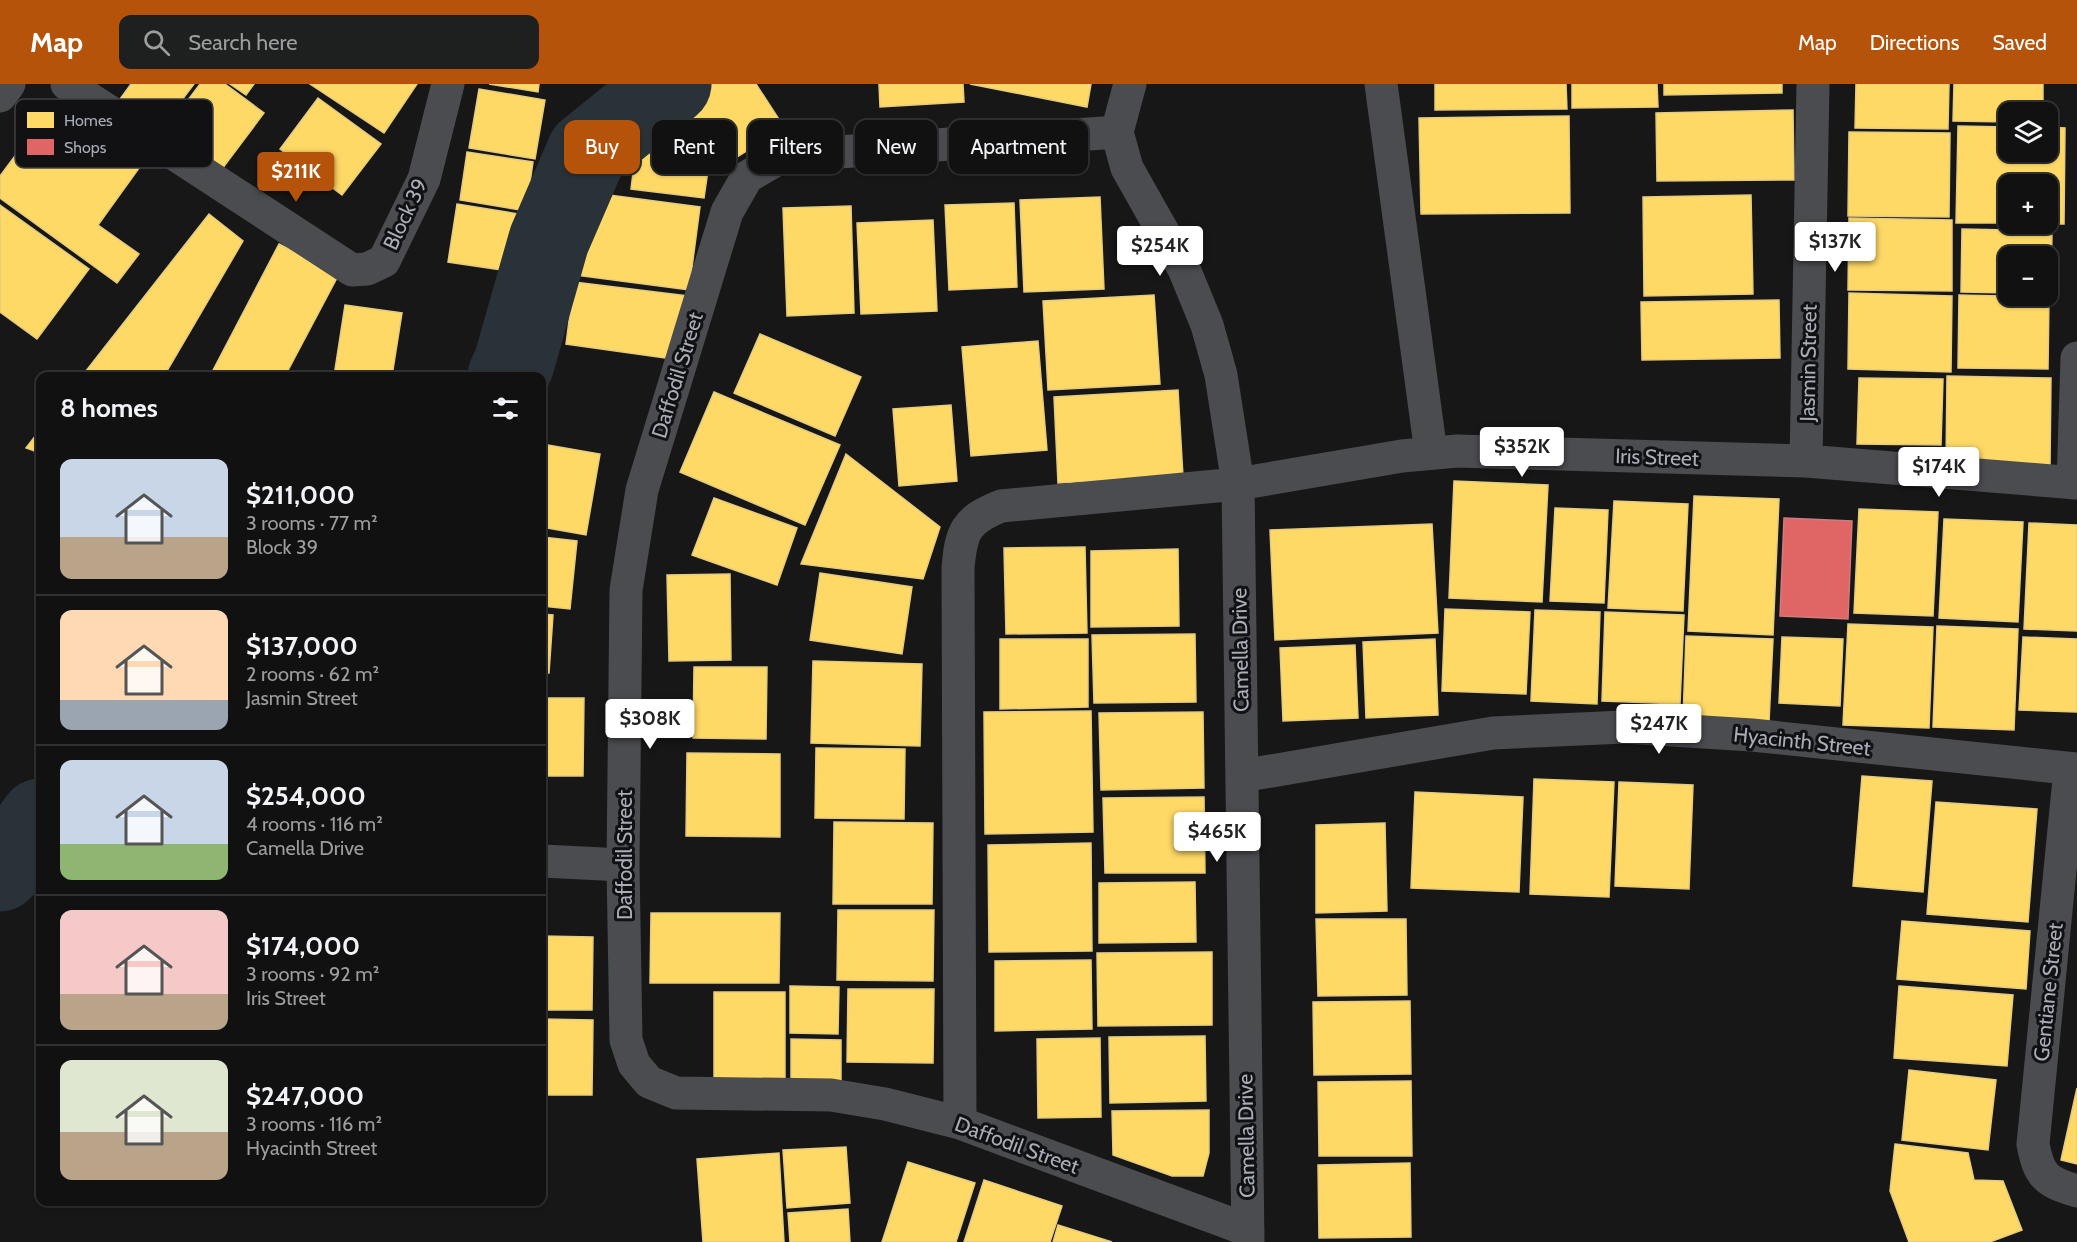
<!DOCTYPE html>
<meta charset="utf-8">
<style>
body{margin:0;font-family:Cabin,sans-serif;background:#1e1f1f;color:#f1f3f6;height:100vh;display:flex;flex-direction:column;font-size:22px;white-space:nowrap}
*{box-sizing:border-box;margin:0}
p{font-size:20px;color:#9c9d9f}
.icon{flex:none;width:33px;height:33px;fill:none;stroke:currentColor;stroke-width:2;stroke-linecap:round;stroke-linejoin:round}
.map{position:relative;flex:1;overflow:hidden}
.panel{position:absolute;left:36px;top:288px;width:510px;height:834px;display:flex;flex-direction:column;background:#111;border-radius:12px;box-shadow:0 2px 4px #0004,0 0 0 2px #303131}
.panel>*{flex:none}
.top-card{position:absolute;left:564px;top:36px;width:570px;height:54px;display:flex;gap:12px}
.buttons{position:absolute;left:1998px;top:18px;display:grid;gap:12px}
.buttons a{display:grid;place-items:center;width:60px;height:60px;border-radius:12px;background:#111;box-shadow:0 2px 4px #0004,0 0 0 2px #303131;font-size:30px}
.price{position:absolute;translate:-50% -51px;padding:0 14px;border-radius:6px;background:#fff;color:#222;font-size:20px;line-height:39px;filter:drop-shadow(0 2px 3px #0008)}
.price::after{content:'';position:absolute;left:50%;top:36px;width:18px;height:14px;margin-left:-9px;background:inherit;clip-path:polygon(0 0,100% 0,50% 100%)}
.price.on{background:#b45309;color:#fff}
ul{padding:0;list-style:none}
li{display:flex;align-items:center;gap:18px;height:150px;padding:0 24px}
li+li{border-top:2px solid #303131}
li span{display:grid;place-items:center;flex:none;width:168px;height:120px;border-radius:12px;color:#555}
li>.icon{margin-inline-start:auto}
span .icon{width:72px;height:72px;fill:#fffc;stroke-width:1}
li b{font-size:26px}
h2{display:flex;justify-content:space-between;align-items:center;height:72px;padding:0 24px;font-size:26px}
.chip{padding:0 21px;border-radius:12px;background:#111;box-shadow:0 2px 4px #0004,0 0 0 2px #303131;font-size:21px;line-height:54px}
.chip.on{background:#b45309;color:#fff}
header{display:flex;align-items:center;gap:36px;box-sizing:border-box;height:84px;padding:0 30px;background:#b45309;color:#fff}
header strong{font-size:28px}
nav{display:flex;gap:33px;margin-inline-start:auto;font-size:21px}
.search{width:420px;height:54px;background:#1e1f1f;display:flex;align-items:center;gap:15px;box-sizing:border-box;padding:0 21px;border-radius:12px;color:#9c9d9f;font-size:22px}
.map>svg:first-child{display:block}
.homes{fill:#ffd966;stroke:#e5cc7f;stroke-width:1.5}
.shops{fill:#e06666;stroke:#cf7b7f;stroke-width:1.5}
.lines{fill:none;stroke-linecap:round;stroke-linejoin:round}
.river{stroke:#2a3239;stroke-width:81}
.minor{stroke:#4b4c50;stroke-width:33}
.labels{text-anchor:middle;dominant-baseline:central;stroke-width:6;stroke-linejoin:round;paint-order:stroke}
.street-label{font-size:21px;fill:#a8adb8;stroke:#111113}
.key{fill:#111113;stroke:#3e4045;stroke-width:1.5}
.key-label{font-size:16px;fill:#a8adb8}
</style>
<header>
<strong>Map</strong>
<div class="search"><svg class="icon" aria-label="search" viewBox="0 0 24 24"><circle cx="10" cy="10" r="6"/><path d="M15 15l6 6"/></svg>Search here</div>
<nav><a>Map</a><a>Directions</a><a>Saved</a></nav>
</header>
<div class="map">
<svg width="2077" height="1158" viewBox="0 0 2077 1158">
<rect width="100%" height="100%" fill="#171717"/>
<path class="homes" d="M131 0H194L160 45 120 15Z
M200 0H225L264 29 219 89 164 48Z
M230 0H254L246 11Z
M310 0H417L384 49Z
M489 0H539L538 8Z
M685 0H756L784 43 723 82 674 7Z
M879 0H963L964 18 880 23Z
M970 0H1091L1087 23Z
M1435 0H1566L1567 25 1435 26Z
M1572 0H1657L1658 23 1572 24Z
M1664 0H1782V9L1664 11Z
M1856 0H1949L1948 45 1855 44Z
M1954 0H2043V28H2008V38L1953 37Z
M479 5 545 16 535 75 469 64Z
M318 14 381 60 342 111 280 65Z
M56 17 142 80 98 141 139 170 117 199 0 114V92Z
M1793 26 1794 96 1657 97 1656 29Z
M1569 32 1570 129 1421 130 1419 34Z
M1958 42 2008 43V68H2048V43L2065 44 2064 140H2022H2048V100H2008V139H1956Z
M1849 48 1950 49 1949 133 1848 132Z
M637 57 711 66 704 114 631 105Z
M467 68 533 78 526 127 460 116Z
M586 108 700 123 689 206 576 191Z
M1751 111 1753 210 1644 212 1643 113Z
M1100 113 1104 205 1024 208 1020 116Z
M1014 119 1017 203 949 206 945 121Z
M457 120 525 131 516 188 448 178Z
M0 121 89 185 37 255 0 228Z
M851 122 854 229 787 232 783 124Z
M209 130 243 157 164 292H82Z
M1849 134 1952 136V207L1848 206Z
M933 136 937 227 861 230 857 139Z
M1962 145 2052 147 2051 209H2048V172H2008V209L1961 208Z
M279 160 339 190 285 292H210Z
M574 198 688 212 679 276 566 260Z
M1849 209 1952 212 1951 288 1848 285Z
M1154 211 1160 300 1048 306 1043 217Z
M1959 211 2049 213 2048 285 1958 284Z
M1779 216 1780 274 1642 276 1641 218Z
M345 221 402 229 392 292H334Z
M760 250 861 293 835 352 734 309Z
M1038 257 1047 366 971 372 962 263Z
M1947 292 2051 294 2050 383 1946 382Z
M1859 294 1943 295 1941 361 1857 360Z
M1178 306 1183 392 1058 399 1054 313Z
M714 308 840 361 805 441 680 388Z
M951 321 957 397 899 402 893 325Z
M40 346V369L26 364Z
M542 360 600 370 586 451 542 443Z
M846 370 940 443 923 495 801 480Z
M1454 397 1548 401 1542 518 1449 514Z
M1694 412 1779 415 1773 551 1688 547Z
M714 414 797 444 777 501 692 471Z
M1614 417 1688 420 1683 527 1608 524Z
M1555 424 1608 426 1604 519 1550 517Z
M1859 425 1938 428 1933 532 1854 529Z
M1944 435 2023 438 2018 538 1939 534Z
M2029 439 2077 441V547L2024 545Z
M1432 440 1438 549 1275 556 1270 446Z
M542 453 577 457 570 525 542 522Z
M1085 463 1087 549 1006 550 1004 464Z
M1178 465 1179 542 1091 543V467Z
M820 489 912 503 902 570 810 556Z
M730 490 731 576 669 577 667 491Z
M1445 525 1530 528 1526 610 1442 607Z
M1535 526 1600 528 1597 620 1531 617Z
M1605 528 1684 531 1680 620 1602 617Z
M542 530 553 531 549 589H542Z
M1848 540 1933 543 1929 644 1843 641Z
M1937 542 2018 545 2014 646 1933 643Z
M1195 550 1196 618 1094 619 1092 551Z
M1686 552 1773 555 1769 638 1683 634Z
M1782 553 1843 555 1840 622 1779 619Z
M2023 553 2077 555V628L2019 626Z
M1000 555H1088V623L1000 625Z
M1435 555 1438 631 1366 634 1363 558Z
M1355 561 1358 634 1283 637 1280 564Z
M813 577 922 580 920 662 811 659Z
M694 583H767L766 655 693 654Z
M542 614H584L583 692H542Z
M1091 627 1093 748 985 750 984 628Z
M1203 628 1204 704 1101 706 1099 629Z
M816 664 905 665 904 735 815 734Z
M687 669 780 670V753L686 752Z
M1862 692 1932 697 1923 808 1853 802Z
M1534 695 1614 698 1609 813 1530 810Z
M1619 698 1693 701 1689 805 1615 802Z
M1415 708 1523 713 1519 808 1411 804Z
M1204 713 1205 789H1105L1103 714Z
M1936 718 2037 725 2028 838 1927 830Z
M834 738 933 739 932 820H833Z
M1385 739 1387 827 1316 829V741Z
M1091 759 1092 867 989 868 988 761Z
M1195 798 1196 858 1099 859V799Z
M838 826H934L933 897 837 896Z
M651 829H780L779 899H650Z
M1316 835H1406L1407 911 1318 912Z
M1902 837 2030 847 2026 905 1897 895Z
M542 852 593 853 592 926H542Z
M1212 868V941L1098 942 1097 869Z
M1091 876 1092 945 995 947V877Z
M790 902 839 903 838 950 790 949Z
M1899 902 2013 911 2007 982 1894 974Z
M848 905H934L933 979 847 978Z
M714 908H785V1001L714 1000Z
M1410 917 1411 990 1314 991 1313 918Z
M542 935 593 936 592 1011H542Z
M1205 952 1206 1017 1110 1019 1109 953Z
M1100 954 1101 1033 1038 1034 1037 955Z
M791 955 841 956V998L791 997Z
M1909 986 1996 996 1988 1066 1902 1056Z
M1411 997 1412 1072H1319L1318 998Z
M2077 1004V1080L2061 1076Z
M1209 1026V1069L1203 1092H1172L1113 1071 1112 1027Z
M1895 1060 1968 1069 1974 1096 2003 1097 2022 1146 1990 1158H1909L1890 1107Z
M846 1063 850 1119 787 1124 783 1066Z
M779 1069 784 1158H703L697 1075Z
M908 1078 975 1099 956 1158H882Z
M1410 1079 1411 1153 1319 1154 1318 1081Z
M984 1096 1062 1122 1050 1158H964Z
M848 1125 850 1158H790L788 1129Z
M1058 1141 1112 1158H1053Z"/>
<path class="shops" d="M1784 434 1852 437 1848 535 1780 532Z"/>
<g class="lines">
<path class="river" d="M508 292 514 279 549 156 587 68 671 0
M0 787 7 780 40 735"/>
<path class="minor" d="M67 0 352 186 367 185 384 177 424 95 448 0
M1130 0 1117 48 1127 84 1184 185 1207 241 1221 291 1238 400 1248 1158
M1381 0 1431 369
M0 12 9 0
M1117 48 783 72 747 93 727 128 642 406 626 506 623 781 626 956 634 980 649 998 676 1009 831 1011 885 1020 960 1039 1248 1146
M1806 377 1813 0
M2073 399 2077 274
M2070 685 2033 1060C2039 1092 2046 1098 2077 1107
M1242 692 1493 649 1624 643 1752 651 2077 685
M542 777 623 781
M960 1039 958 484C961 447 966 436 1001 422L1238 400 1402 372 1457 367 1806 377 2077 399"/>
</g>
<g class="labels">
<g class="street-label">
<text transform="translate(405 130) rotate(-65)">Block 39</text>
<text transform="translate(1808 279) rotate(-89)">Jasmin Street</text>
<text transform="translate(677 291) rotate(-73)">Daffodil Street</text>
<text transform="translate(1657 373) rotate(2)">Iris Street</text>
<text transform="translate(1240 566) rotate(-91)">Camella Drive</text>
<text transform="translate(1802 657) rotate(6)">Hyacinth Street</text>
<text transform="translate(624 771) rotate(-90)">Daffodil Street</text>
<text transform="translate(2048 908) rotate(-84)">Gentiane Street</text>
<text transform="translate(1246 1052) rotate(-91)">Camella Drive</text>
<text transform="translate(1017 1061) rotate(20)">Daffodil Street</text>
</g>
</g>
<rect x="15" y="15" width="198" height="69" rx="9" class="key"/>
<rect x="27" y="28" width="27" height="16" fill="#ffd966"/>
<rect x="27" y="55" width="27" height="16" fill="#e06666"/>
<g class="key-label">
<text x="64" y="42">Homes</text>
<text x="64" y="69">Shops</text>
</g>
</svg>
<div class="buttons">
<a><svg class="icon" aria-label="layers" viewBox="0 0 24 24"><path d="M12 4l9 5-9 5-9-5zM3 14l9 5 9-5"/></svg></a>
<a>+</a>
<a>−</a>
</div>
<b class="price on" style="left:296px;top:119px">$211K</b>
<b class="price" style="left:1835px;top:189px">$137K</b>
<b class="price" style="left:1160px;top:193px">$254K</b>
<b class="price" style="left:1522px;top:394px">$352K</b>
<b class="price" style="left:1939px;top:414px">$174K</b>
<b class="price" style="left:650px;top:666px">$308K</b>
<b class="price" style="left:1659px;top:671px">$247K</b>
<b class="price" style="left:1217px;top:779px">$465K</b>
<div class="top-card">
<a class="chip on">Buy</a>
<a class="chip">Rent</a>
<a class="chip">Filters</a>
<a class="chip">New</a>
<a class="chip">Apartment</a>
</div>
<section class="panel">
<h2>8 homes<svg class="icon" aria-label="filters" viewBox="0 0 24 24"><path d="M4 7h16M4 17h16"/><circle cx="9" cy="7" r="2"/><circle cx="15" cy="17" r="2"/></svg></h2>
<ul>
<li><span style="background:linear-gradient(#c9d6e8 65%,#b9a48a 0)"><svg class="icon" aria-label="home" viewBox="0 0 24 24"><path d="M3 11l9-7 9 7M6 9v11h12V9"/></svg></span><div><b>$211,000</b><p>3 rooms · 77 m²</p><p>Block 39</p></div></li>
<li><span style="background:linear-gradient(#ffd9b3 75%,#9aa5b1 0)"><svg class="icon" aria-label="home" viewBox="0 0 24 24"><path d="M3 11l9-7 9 7M6 9v11h12V9"/></svg></span><div><b>$137,000</b><p>2 rooms · 62 m²</p><p>Jasmin Street</p></div></li>
<li><span style="background:linear-gradient(#c9d6e8 70%,#8fb573 0)"><svg class="icon" aria-label="home" viewBox="0 0 24 24"><path d="M3 11l9-7 9 7M6 9v11h12V9"/></svg></span><div><b>$254,000</b><p>4 rooms · 116 m²</p><p>Camella Drive</p></div></li>
<li><span style="background:linear-gradient(#f6c9c9 70%,#b9a48a 0)"><svg class="icon" aria-label="home" viewBox="0 0 24 24"><path d="M3 11l9-7 9 7M6 9v11h12V9"/></svg></span><div><b>$174,000</b><p>3 rooms · 92 m²</p><p>Iris Street</p></div></li>
<li><span style="background:linear-gradient(#dfe7d0 60%,#b9a48a 0)"><svg class="icon" aria-label="home" viewBox="0 0 24 24"><path d="M3 11l9-7 9 7M6 9v11h12V9"/></svg></span><div><b>$247,000</b><p>3 rooms · 116 m²</p><p>Hyacinth Street</p></div></li>
</ul>
</section>
</div>
